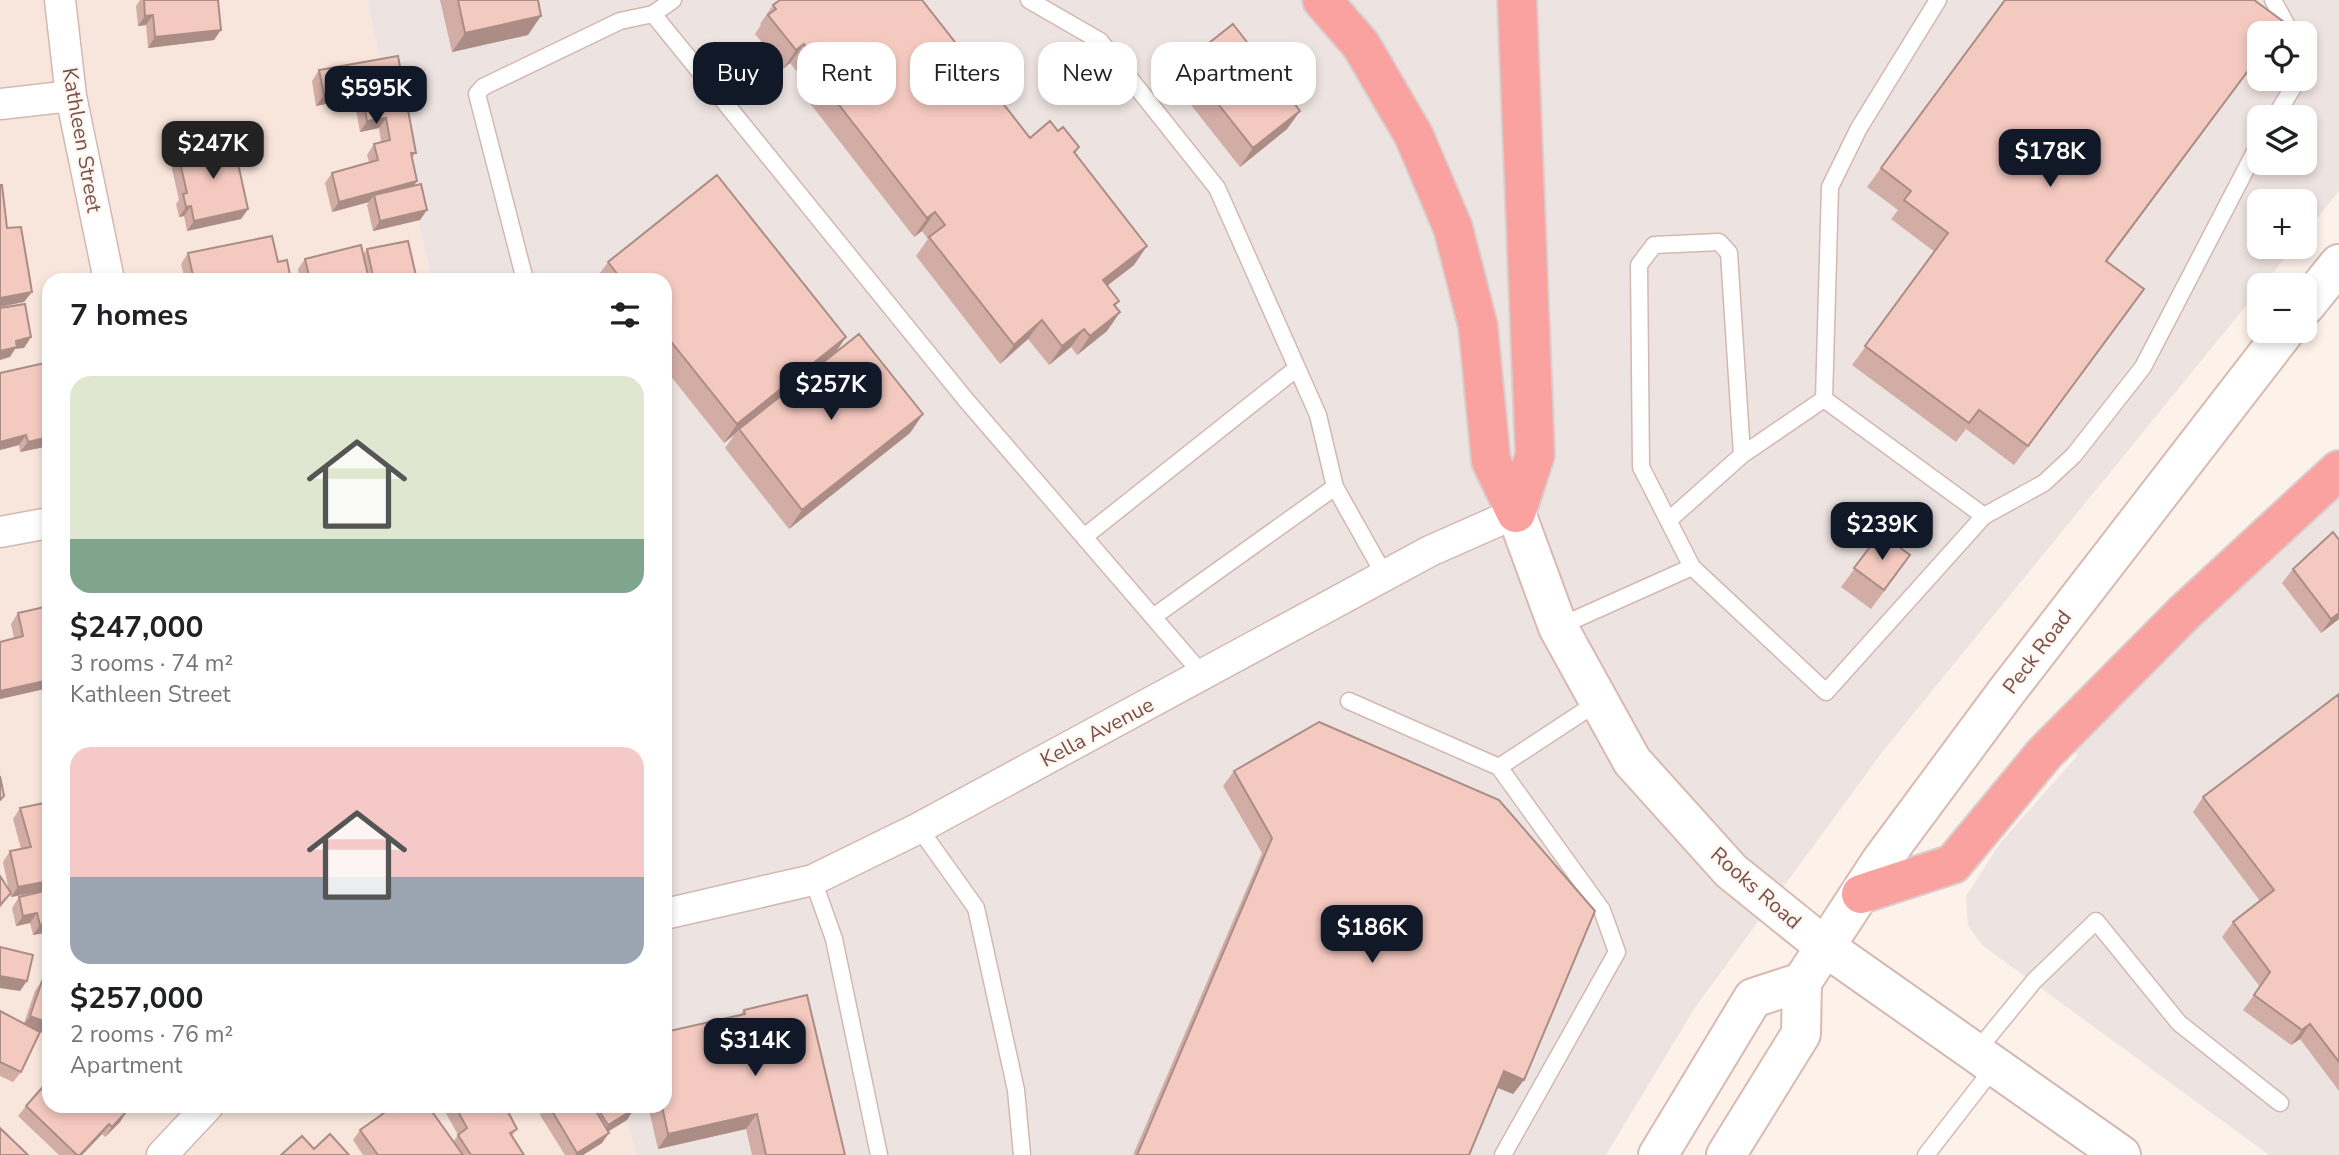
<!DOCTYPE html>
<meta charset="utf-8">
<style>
body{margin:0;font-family:"Nunito Sans",sans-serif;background:#f2f2f2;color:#202124;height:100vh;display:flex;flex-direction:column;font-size:26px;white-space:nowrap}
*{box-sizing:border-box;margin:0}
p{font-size:23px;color:#757577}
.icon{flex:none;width:38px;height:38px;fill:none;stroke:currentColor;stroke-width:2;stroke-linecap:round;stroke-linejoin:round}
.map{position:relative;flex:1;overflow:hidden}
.details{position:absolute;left:42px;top:273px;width:630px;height:840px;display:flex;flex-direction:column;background:#fff;border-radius:21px;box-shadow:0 4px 10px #0003}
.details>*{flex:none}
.top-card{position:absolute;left:693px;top:42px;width:665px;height:63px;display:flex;gap:14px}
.fabs{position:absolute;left:2247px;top:21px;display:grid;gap:14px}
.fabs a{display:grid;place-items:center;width:70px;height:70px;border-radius:14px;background:#fff;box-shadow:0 4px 10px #0003;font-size:35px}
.price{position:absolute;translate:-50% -60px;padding:0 16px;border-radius:14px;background:#111827;color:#fff;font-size:23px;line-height:46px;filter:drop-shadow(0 2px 4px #0008)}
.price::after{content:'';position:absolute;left:50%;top:42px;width:21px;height:16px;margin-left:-10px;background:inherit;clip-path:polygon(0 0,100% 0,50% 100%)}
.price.on{background:#222;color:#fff}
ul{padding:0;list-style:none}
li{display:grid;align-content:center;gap:14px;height:371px;padding:0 28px}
li span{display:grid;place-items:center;height:217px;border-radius:21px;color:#555}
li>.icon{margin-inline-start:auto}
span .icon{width:126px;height:126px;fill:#fffc;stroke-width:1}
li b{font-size:30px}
h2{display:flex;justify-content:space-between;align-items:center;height:84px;padding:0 28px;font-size:30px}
.chip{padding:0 24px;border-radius:21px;background:#fff;box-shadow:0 4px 10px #0003;font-size:24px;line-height:63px}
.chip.on{background:#111827;color:#fff}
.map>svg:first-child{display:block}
.residential{fill:#f8e5db}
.industrial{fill:#ede3e0;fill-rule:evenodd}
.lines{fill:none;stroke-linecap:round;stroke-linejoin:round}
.service-casing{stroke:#d3b8b1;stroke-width:19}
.minor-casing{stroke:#d3b8b1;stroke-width:33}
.tertiary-casing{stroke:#d3b8b1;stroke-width:42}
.secondary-casing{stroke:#d9b9b1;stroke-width:42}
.motorway-casing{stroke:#dacecd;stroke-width:42}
.service{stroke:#fff;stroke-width:16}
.minor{stroke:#fff;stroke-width:30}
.tertiary{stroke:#fff;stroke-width:38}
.secondary{stroke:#fff;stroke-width:38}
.motorway{stroke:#f9a29f;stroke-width:38}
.wall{fill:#d2ada5}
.shaded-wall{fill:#ab8d86}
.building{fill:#f4c9c0;stroke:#ab8d86;stroke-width:2}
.labels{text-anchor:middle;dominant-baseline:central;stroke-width:5;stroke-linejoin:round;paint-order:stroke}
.street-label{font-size:21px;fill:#7a514b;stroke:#fff7f1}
</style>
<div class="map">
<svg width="2339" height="1155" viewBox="0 0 2339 1155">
<rect width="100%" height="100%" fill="#fdf2ea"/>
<path class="residential" d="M0 0H367L432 280H49V1106H624L636 1155H0Z"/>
<path class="industrial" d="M367 0H2339V191L2305 233V201H2259V247H2294L1883 751 1694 1009 1606 1155H636L624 1106H665V280H432ZM2259 33H2305V79H2259ZM2259 117H2305V163H2259Z
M2339 493V1155H2269L1982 945 1968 925 1966 896 2001 842 2078 755 2068 745Z"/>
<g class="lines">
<g class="service-casing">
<path id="service" d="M1029 0 1100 41 1217 188 1318 415 1335 487 1385 576
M2273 0 2291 33
M653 14 966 400 1203 675
M2305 59V66
M2275 117 2298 79
M525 280 477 94 483 87 620 21 653 14 673 0
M1824 399 1830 187 1859 128 1938 0
M1984 516 2044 483 2074 455 2143 367 2259 144
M1669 520 1742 455 1729 253 1719 242 1654 245 1639 265 1641 467 1692 567 1826 692 1984 516 1824 399 1742 455
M1084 537 1297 368
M1153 617 1335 487
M1558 627 1692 567
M1349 701 1499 767
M919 828 976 908 1016 1090 1022 1155
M813 880 834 939 879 1155
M1976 1052 2034 981 2096 921 2179 1023 2280 1103
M1503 1155 1617 952 1602 910 1499 767 1598 702
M1926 1155 1995 1066"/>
</g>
<g class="minor-casing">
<path id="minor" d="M60 0 71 96 109 280
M0 104 71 96
M0 532 49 523
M665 914 813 880 919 828 1430 551 1516 513
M162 1155 208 1106"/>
</g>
<g class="tertiary-casing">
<path id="tertiary" d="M1824 946 2121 1155"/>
</g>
<g class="secondary-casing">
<path id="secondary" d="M2305 306 2339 264
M1516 513 1558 627 1632 761 1731 871 1824 946
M1658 1155 1753 998 1802 982
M1726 1155 1801 1034 1802 982 1881 861 2007 691 2285 331"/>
</g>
<g class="motorway-casing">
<path id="motorway" d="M1322 0 1361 45 1414 136 1453 228 1478 326 1491 461 1516 513
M1516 513 1535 455 1517 0
M1861 894 1953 864 2044 754 2184 613 2339 470"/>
</g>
<use href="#service" class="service"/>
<use href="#minor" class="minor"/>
<use href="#tertiary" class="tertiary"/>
<use href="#secondary" class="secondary"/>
<use href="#motorway" class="motorway"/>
</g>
<path class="wall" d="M140 0H218L214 40 148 48 146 25 138 26 136 6Z
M440 0H538L528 35 452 52Z
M773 5 1030 138 1058 131 1079 147 1075 154 1134 265 1108 285 1116 306 1120 312 1107 331 1077 355 1071 347 1049 365 1028 339 1000 364 916 256 928 239 922 231 914 237 802 93 808 85 790 63 783 69 755 34 761 25 760 24Z
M2259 33V57L2107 261 2131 308 2014 465 1966 429 1956 442 1852 365 1935 252 1891 219 1898 210 1867 187 1881 168Z
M398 56 416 153 412 158 417 181 413 186 420 220 373 231 367 205 369 202 332 212 325 183 332 173 369 162 367 155 374 144 381 142 379 128 360 132 354 98 316 106 312 81 319 70Z
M1185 62 1300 111 1287 129 1240 167 1172 81Z
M178 154 248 209 241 219 187 231 184 216 179 217 176 204 179 200 171 164Z
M717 175 846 337 835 353 859 334 923 414 910 433 789 529 725 448 735 434 724 443 665 369V280H595L608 262Z
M367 249 417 280H300L298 269 305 259 363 255Z
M188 253 278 262 291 280H185L181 264Z
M49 362V446L20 452 19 445 0 450V373Z
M1876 539 1897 574 1871 609 1841 587Z
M2339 540V619L2321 633 2282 583 2293 569Z
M49 606V688L0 699 14 638 11 624 18 613Z
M2339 694V1091L2300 1039 2291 1045 2243 1010 2260 987 2222 937 2233 922 2260 901 2193 812 2203 797Z
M1234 771 1524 1080 1513 1094 1497 1088 1469 1155H1133L1262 853 1223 786Z
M49 794V890L11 897 10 894 0 908V876L9 891 3 862 10 851 21 849 13 819 20 808 43 803Z
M49 890V932L33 935 30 923 16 926 12 908 19 897Z
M42 981 40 1032 21 1072 13 1082 0 1076V1011L24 1023 35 991Z
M744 1010 845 1155H752L746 1129 658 1149 648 1106H665Z
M26 1106 125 1110 120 1122 105 1137 102 1134 82 1155H59L18 1116Z
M442 1106H505L517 1129 512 1136 524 1155H363L353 1140 360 1130 453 1142 458 1135Z
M542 1106H632L627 1120 608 1131 602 1143 583 1155H565L540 1115 544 1109Z"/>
<path class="shaded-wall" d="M153 15 146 25 138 26 145 16Z
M541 16 528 35 452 52 465 33Z
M221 30 214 40 148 48 155 37Z
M804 44 790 63 783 69 796 50Z
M2259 56V57L2093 280 2106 261Z
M361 88 354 98 316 106 324 95Z
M1300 111 1287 129 1240 167 1253 148Z
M386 118 379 128 360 132 367 121Z
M417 181 410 191 374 195 369 202 332 212 339 202Z
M191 206 184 216 179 217 186 207Z
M248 209 241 219 187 231 194 221Z
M427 210 420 220 373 231 380 221Z
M935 212 922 231 914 237 927 218Z
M1147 246 1134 265 1090 299 1103 280Z
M2144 289 2131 308 2014 465 2028 446Z
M32 292 24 302 0 307V298Z
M1120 312 1107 331 1077 355 1090 336Z
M1042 320 1028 339 1000 364 1014 345Z
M1084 329 1071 347 1049 365 1062 346Z
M31 337 24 348 15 349 10 357 0 360V351L16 341Z
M846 337 833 356 739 429 735 434 724 443 737 424Z
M923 414 910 433 789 529 802 510Z
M26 435 19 445 0 450V442Z
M49 437V446L20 452 28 442Z
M2339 613V619L2321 633 2331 619Z
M49 680V688L0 699V691Z
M49 881V890L11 897 18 887Z
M37 913 30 923 16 926 23 916Z
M49 923V932L33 935 40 925Z
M0 976 27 981 20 991 0 988Z
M30 1016 49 1023V1035L23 1026Z
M2310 1024 2300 1039 2291 1045 2302 1030Z
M1504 1071 1524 1080 1513 1094 1494 1086Z
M634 1109 627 1120 601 1136 608 1125Z
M127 1111 120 1122 105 1137 112 1127Z
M757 1114 746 1129 658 1149 668 1134Z
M109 1124 102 1134 82 1155H80Z
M609 1133 602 1143 583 1155H576L577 1153Z"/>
<path class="building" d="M144 0H218L221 30 155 37 153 15 145 16Z
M458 0H538L541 16 465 33Z
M780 0H922L1030 138 1050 121 1058 131 1063 127 1079 147 1074 152 1147 246 1103 280 1119 301 1114 305 1120 312 1090 336 1084 329 1062 346 1042 320 1014 345 929 237 945 225 935 212 927 218 815 74 823 68 804 44 796 50 768 15 776 9 773 5Z
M2005 0H2254L2284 22 2276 33H2259V56L2106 261 2144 289 2028 446 1979 410 1969 423 1865 346 1948 233 1904 200 1911 191 1881 168Z
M1233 24 1300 111 1253 148 1185 62Z
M398 56 416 153H411L417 181 339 202 332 173 378 160 374 144 390 140 386 118 367 121 361 88 324 95 319 70Z
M233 141 248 209 194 221 191 206 186 207 183 194 187 193 178 154Z
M717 175 846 337 737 424 665 334V280H622L608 262Z
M421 184 427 210 380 221 374 195Z
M0 185H2L7 228 21 227 32 292 0 298Z
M272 236 278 262 287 260 291 280H194L188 253Z
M408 241 417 280H374L367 249Z
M361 245 369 280H310L305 259Z
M25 304 31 337 16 341 17 347 0 351V308Z
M859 334 923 414 802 510 739 429Z
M49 362V437L28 442 26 435 0 442V373Z
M2333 532 2339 540V613L2331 619 2293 569Z
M1887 538 1910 555 1884 590 1854 568 1876 539 1882 544Z
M49 606V680L0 691V642L23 636 18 613Z
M2339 694V1062L2310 1024 2302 1030 2254 995 2270 972 2233 922 2274 890 2203 797Z
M1319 722 1499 800 1595 911 1524 1080 1504 1071 1469 1155H1137L1272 838 1234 771Z
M0 776 4 796 0 800Z
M49 802V881L18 887 10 851 31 847 20 808Z
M0 876 11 893 0 905Z
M49 890V923L40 925 37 913 23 916 19 897Z
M0 947 33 955 27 981 0 976Z
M42 981 49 984V1023L30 1016Z
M807 995 845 1155H766L757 1114 668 1134 662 1106H665V1032L745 1014 744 1010Z
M0 1011 40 1032 21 1072 0 1062Z
M49 1080V1106H127L124 1109 127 1111 112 1127 109 1124 80 1155H77L26 1106Z
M394 1106H428L463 1155H378L360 1130Z
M455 1106H505L517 1129 510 1133 524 1155H471L458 1135 467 1128Z
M549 1106H593L609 1133 577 1153Z
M596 1106H632L634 1109 608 1125Z
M0 1128 28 1155H0Z
M330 1134 349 1155H281L302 1136 314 1149Z"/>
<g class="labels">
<g class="street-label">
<text transform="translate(82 140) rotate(80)">Kathleen Street</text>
<text transform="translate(2037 652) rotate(-53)">Peck Road</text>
<text transform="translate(1097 732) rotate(-28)">Kella Avenue</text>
<text transform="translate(1756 888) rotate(41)">Rooks Road</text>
</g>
</g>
</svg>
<div class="fabs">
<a><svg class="icon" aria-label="locate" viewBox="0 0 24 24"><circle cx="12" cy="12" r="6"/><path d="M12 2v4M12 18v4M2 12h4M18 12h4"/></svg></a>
<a><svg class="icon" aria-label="layers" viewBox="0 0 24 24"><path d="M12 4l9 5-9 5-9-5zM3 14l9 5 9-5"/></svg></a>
<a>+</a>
<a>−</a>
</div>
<b class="price" style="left:376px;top:126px">$595K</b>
<b class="price on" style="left:213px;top:181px">$247K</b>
<b class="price" style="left:2050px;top:189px">$178K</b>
<b class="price" style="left:831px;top:422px">$257K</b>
<b class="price" style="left:1882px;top:562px">$239K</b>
<b class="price" style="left:1372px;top:965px">$186K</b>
<b class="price" style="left:755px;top:1078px">$314K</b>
<div class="top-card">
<a class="chip on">Buy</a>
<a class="chip">Rent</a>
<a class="chip">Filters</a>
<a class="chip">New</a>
<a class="chip">Apartment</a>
</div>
<section class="details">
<h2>7 homes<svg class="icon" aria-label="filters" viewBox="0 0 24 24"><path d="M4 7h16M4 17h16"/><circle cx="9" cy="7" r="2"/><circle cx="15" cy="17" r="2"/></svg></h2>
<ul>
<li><span style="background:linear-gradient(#dfe7d0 75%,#7fa58c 0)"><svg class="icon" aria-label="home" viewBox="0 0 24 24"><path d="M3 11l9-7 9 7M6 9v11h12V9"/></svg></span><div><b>$247,000</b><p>3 rooms · 74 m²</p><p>Kathleen Street</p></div></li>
<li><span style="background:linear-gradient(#f6c9c9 60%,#9aa5b1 0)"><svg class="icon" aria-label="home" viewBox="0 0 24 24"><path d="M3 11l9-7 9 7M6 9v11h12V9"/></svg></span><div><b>$257,000</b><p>2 rooms · 76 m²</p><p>Apartment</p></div></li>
</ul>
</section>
</div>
